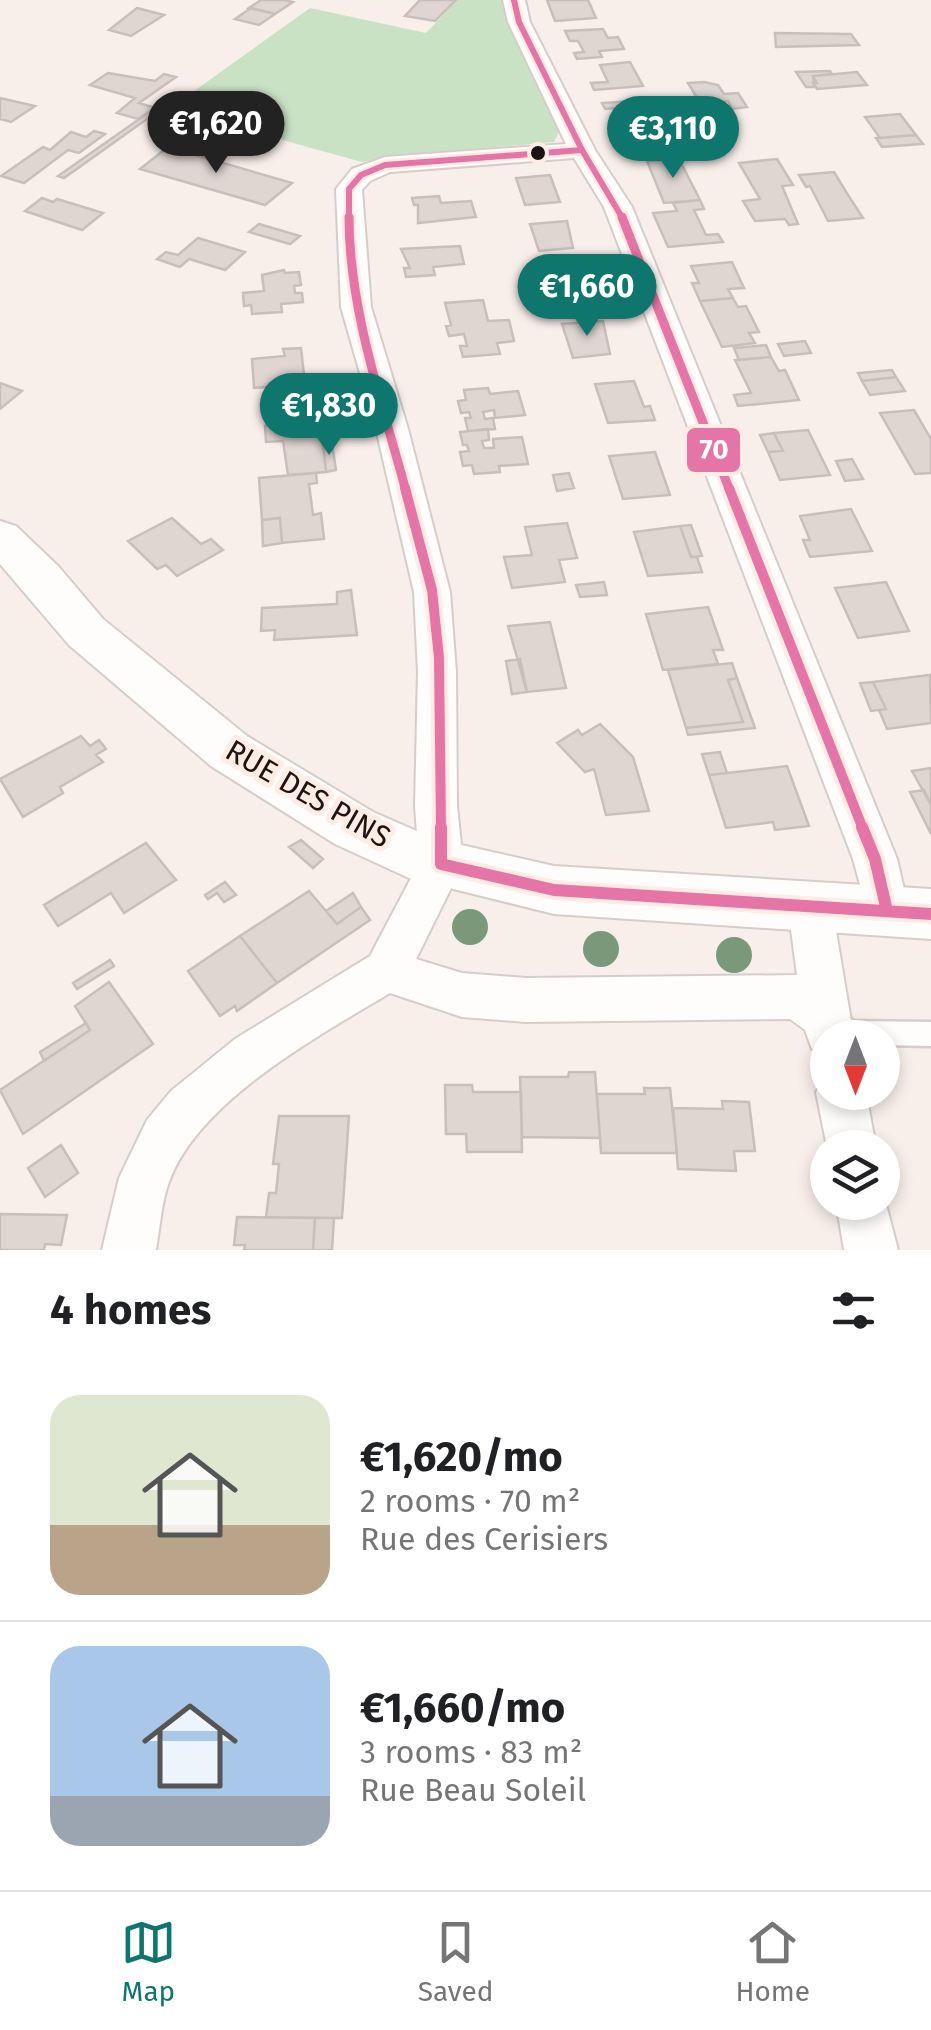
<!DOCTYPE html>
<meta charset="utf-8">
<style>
body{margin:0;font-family:"Fira Sans",sans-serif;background:#f2f2f2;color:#202124;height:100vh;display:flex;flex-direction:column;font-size:38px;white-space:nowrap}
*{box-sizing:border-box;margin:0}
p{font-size:32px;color:#757577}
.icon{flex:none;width:55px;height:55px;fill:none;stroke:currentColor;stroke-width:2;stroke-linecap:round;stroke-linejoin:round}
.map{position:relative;height:1250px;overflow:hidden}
.sheet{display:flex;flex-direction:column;background:#fff;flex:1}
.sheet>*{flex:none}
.needle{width:65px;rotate:180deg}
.fabs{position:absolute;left:810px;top:1020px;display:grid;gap:20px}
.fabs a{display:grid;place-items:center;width:90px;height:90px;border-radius:50%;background:#fff;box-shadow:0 5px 15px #0003;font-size:50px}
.price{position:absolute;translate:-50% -85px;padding:0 22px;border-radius:35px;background:#0f766e;color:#fff;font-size:32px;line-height:65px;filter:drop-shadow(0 2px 5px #0008)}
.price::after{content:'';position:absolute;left:50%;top:60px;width:30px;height:22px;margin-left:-15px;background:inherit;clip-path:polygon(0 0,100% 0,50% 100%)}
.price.selected{background:#222;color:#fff}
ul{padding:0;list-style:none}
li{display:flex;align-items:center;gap:30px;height:250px;padding:0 50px}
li+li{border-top:2px solid #e0e0e0}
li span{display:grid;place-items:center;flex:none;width:280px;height:200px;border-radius:30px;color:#555}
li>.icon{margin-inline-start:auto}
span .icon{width:120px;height:120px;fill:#fffc;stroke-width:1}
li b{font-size:42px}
h2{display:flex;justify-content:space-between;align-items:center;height:120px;padding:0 50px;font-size:42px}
.tabs{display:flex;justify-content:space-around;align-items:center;height:140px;border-top:2px solid #e0e0e0;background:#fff;font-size:28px;color:#757577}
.tabs a{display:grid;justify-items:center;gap:5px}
.tabs .selected{color:#0f766e}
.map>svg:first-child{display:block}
.green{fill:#c9e2c4}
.building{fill:#dfd6d2;stroke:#c8bfbb;stroke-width:2.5}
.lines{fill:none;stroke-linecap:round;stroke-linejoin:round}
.service-casing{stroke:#d6cdc9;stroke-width:5}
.minor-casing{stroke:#d6cdc9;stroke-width:4}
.tertiary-casing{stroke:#d6cdc9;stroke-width:4}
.service{fill:#fefdfc;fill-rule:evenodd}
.minor{fill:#fefdfc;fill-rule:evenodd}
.tertiary{fill:#fefdfc;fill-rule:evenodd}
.bus-1-far3-casing{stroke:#ffece4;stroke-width:11}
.bus-1-far2-casing{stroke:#ffece4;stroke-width:15}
.bus-1-far1-casing{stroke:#ffece4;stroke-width:18}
.bus-1-casing{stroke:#ffece4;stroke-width:20}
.bus-1-far3{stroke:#e675a7;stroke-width:6}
.bus-1-far2{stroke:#e675a7;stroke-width:9}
.bus-1-far1{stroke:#e675a7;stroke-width:10}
.bus-1{stroke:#e675a7;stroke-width:12}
.tree{fill:#7a987a}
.bus-dot{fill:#1b1411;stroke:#ffece4;stroke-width:4}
.labels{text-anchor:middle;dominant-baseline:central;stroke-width:10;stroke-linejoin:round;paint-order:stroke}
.street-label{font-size:30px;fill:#1b1411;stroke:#ffece4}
.line-badge{stroke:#ffece4;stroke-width:4}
.badge-label{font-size:28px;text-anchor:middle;font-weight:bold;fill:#fff}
</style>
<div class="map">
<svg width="931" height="1250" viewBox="0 0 931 1250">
<rect width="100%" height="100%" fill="#f9efea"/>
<path class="green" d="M457 0H504L512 33 560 130 554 142 391 156 362 162 169 109 310 8 426 33Z"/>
<path class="building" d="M284 0 293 2 275 14 249 8 261 0Z
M420 0H456L435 21 405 16Z
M547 0H588L596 18 555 21Z
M137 8 164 15 131 36 109 30Z
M251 8 264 11 275 14 259 25 235 19Z
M603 29 608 38 618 37 624 49 599 51 602 57 577 59 574 53 584 52 578 41H570L565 31Z
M775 33 851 34 859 45 776 47Z
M630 62 643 86 594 90 591 83 608 82 600 65Z
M830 71 832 74 813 76 815 87H806L796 72Z
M857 72 867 85 817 89 813 83H817L813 76Z
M108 73 155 81 164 74 176 77 139 103 155 108 138 119 117 113 135 98 90 85Z
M704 82 718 85 724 94 738 93 747 107 732 109 728 101 702 106 688 83Z
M0 98 35 106 11 122 0 119Z
M645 100 659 128H653L656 134 626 136 623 130 613 131 610 124 624 123 617 108 605 109 602 103Z
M155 108 161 109 64 178 58 176Z
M900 114 916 135 880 138 865 117Z
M94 131 105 134 79 153 68 150 24 183 1 176 43 147 50 150 71 132 86 137Z
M916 135 923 144 882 147 876 138Z
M168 147 292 183 265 205 140 169Z
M679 159 700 200 664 203 647 161Z
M777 159 793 185 782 186 798 224 789 225 785 219 755 221 743 201 760 199 739 163Z
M834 172 848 195 863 218 828 221 810 186 806 187 799 175Z
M550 175 560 202 525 205 516 178Z
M439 196 441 203 471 201 476 217 418 223V205H414L412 198Z
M42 198 53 202 57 199 103 213 82 230 25 211Z
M700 200 704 209 694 210 706 235 718 234 723 242 668 247 653 213 677 211 673 203Z
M567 221 573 248 539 251 530 224Z
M259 224 300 236 290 244 249 232Z
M198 238 245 252 225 270 189 259 180 267 157 259 166 252 178 255Z
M460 246 464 264 433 267 435 275 406 277 404 268H410L401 249Z
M732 262 744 288 728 289 733 298 700 301 692 283H699L691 266Z
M596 265 603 269 614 299 570 302 566 289 550 290 545 274Z
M284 270 285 273 299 272 301 285 294 286 295 293H302L303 302 281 304 282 312 252 314 251 305 244 306 243 293 264 291 262 275Z
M733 298 738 307 746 306 759 332 749 333 755 343 722 347 700 301Z
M483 300 488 321 509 320 514 341 497 343 500 354 463 357 460 346H467L464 334 449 336 446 326 451 325 445 303Z
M603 321 610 354 573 358 562 324Z
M805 341 811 353 784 356 778 344Z
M766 345 771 357 739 360 734 348Z
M301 348 305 384 254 388 252 359 285 356 283 349Z
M771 357 779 371 785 370 799 400 738 406 734 395 751 393 735 360Z
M892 370 896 377 862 381 858 373Z
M896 377 905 391 870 395 862 381Z
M634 381 644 407 650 406 655 420 608 423 595 384Z
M0 383 22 391 0 409Z
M488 388 490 394 518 391 525 415 495 418 494 410 483 412 485 419 493 418 495 429 468 431 465 418H471L469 412 461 413 458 401 466 400 464 390Z
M914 410 931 439V473L915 474 880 413Z
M329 420 332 444 323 445 326 472 288 475 283 441 266 442 265 426Z
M488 429 489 440 482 441 484 448H494L493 439 522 437 528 464 499 466 500 472 474 474 472 465 463 466 460 452 469 451 467 445H463L460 432Z
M808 430 830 475 780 480 768 452 783 451 774 433Z
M774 433 783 451 768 452 760 435Z
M332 444 336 470 326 472 323 445Z
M655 452 670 495 623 499 609 456Z
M852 459 863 479 845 481 836 461Z
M316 473 317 483 309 484 313 515 321 513 324 539 282 543 280 518 262 520 259 478Z
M569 473 574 488 557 491 553 475Z
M851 509 872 551 810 557 803 540H810L800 516Z
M172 518 201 544 211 539 223 550 177 576 166 565 157 569 128 541Z
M280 518 282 543 263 546 262 520Z
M567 523 577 558 559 560 565 582 512 588 504 557 532 555 525 527Z
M691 525 702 556 691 557 680 526Z
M680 526 691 557H697L702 572 648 576 634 532Z
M604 582 607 595 580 597 576 585Z
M886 582 909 631 858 638 835 588Z
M351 590 357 635 274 640 275 630 261 631 262 608 337 604V592Z
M708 607 723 650H713L718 664 663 670 646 614Z
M550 622 566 688 527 692 508 626Z
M520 659 527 692 512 694 506 661Z
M732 663 737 678 728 680 743 722 686 728 668 670Z
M930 675 931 723 887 729 879 710 886 709 873 682Z
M737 678 755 728 688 735 686 728 743 722 728 680Z
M873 682 886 709 871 711 860 683Z
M600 724 633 757 649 811 606 815 594 769 585 772 557 743 578 730 582 735Z
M81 736 90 746 99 740 106 749 96 755 103 762 60 787 63 793 23 817 0 779Z
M720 752 727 773 709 775 702 754Z
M787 766 809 826 775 830 773 822 726 828 709 775Z
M931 768V805L912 771Z
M924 790 931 805V834L910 792Z
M301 840 323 859 313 868 289 847Z
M146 843 176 880 124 913 111 893 58 926 44 905Z
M225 882 236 895 224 902 217 893 208 899 205 895Z
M309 891 337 924 361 907 370 920 277 983 240 936Z
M353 893 361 907 337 924 326 911Z
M240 936 277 983 237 1011 235 1006 220 1016 188 971Z
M110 960 114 966 77 989 73 983Z
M109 982 153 1044 23 1134 0 1090 90 1030 75 1006Z
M86 1023 90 1030 44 1061 40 1052Z
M569 1072H595L600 1138 522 1137 520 1077H568Z
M445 1085H472L473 1092H521L522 1152H467L466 1134H446Z
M644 1088H670L677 1153H601L597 1094H645Z
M722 1101 749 1102 755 1151H734L736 1171 678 1169 673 1108 723 1109Z
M279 1116H349L342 1218 266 1217 269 1193H276L279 1164H273Z
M61 1145 78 1173 45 1197 28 1168Z
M0 1214 67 1215 61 1245 45 1244 44 1250H0Z
M237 1217 315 1218 313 1250H244L245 1245H234Z
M315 1218H334L332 1250H313Z"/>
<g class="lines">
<g class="service-casing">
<path id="service" d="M832 1009 854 1021 931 1022V1046L882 1045V1038C860 1038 830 1045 819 1021L823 1013Z"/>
</g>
<g class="minor-casing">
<path id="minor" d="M503 0H525L530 22 595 150 632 207 897 859 909 911 903 925 887 931 871 925 853 859 604 207 574 158 390 172 370 181 362 190 371 307 408 429 450 592 456 672 457 806 463 864 416 959 462 973 526 978 797 975 788 907 794 893 810 887 826 893 832 907 853 1033 851 1038H828V1055L812 1049 805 1030 790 1019 526 1022 462 1017 390 993C320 1035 198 1101 169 1182 161 1203 160 1228 156 1250H102L119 1178 147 1120 171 1091 235 1039 370 956 419 863 415 806 418 672 414 592 376 429 341 307 336 189 352 169 385 157 566 144 508 22Z
M828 1074V1092H866L876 1148H828V1152L816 1092Z
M882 1189 898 1250H844L836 1202H882Z"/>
</g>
<g class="tertiary-casing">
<path id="tertiary" d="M0 521 16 526 58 566 103 619 247 736 373 812 435 839 554 866 931 889V939L554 914 409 878 335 844 211 766 69 645 0 564Z"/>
</g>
<use href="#service" class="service"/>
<use href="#minor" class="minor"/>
<use href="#tertiary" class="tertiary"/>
<g class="bus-1-far3-casing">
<path id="bus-1-far3" d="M514 0 519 22 582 150 623 219
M349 219V189L361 175 385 165 582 150"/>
</g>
<g class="bus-1-far2-casing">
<path id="bus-1-far2" d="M349 217C349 309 382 402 406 491
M622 217 730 491"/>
</g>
<g class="bus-1-far1-casing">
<path id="bus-1-far1" d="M405 488 432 590 439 658 441 829
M729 488 863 829"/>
</g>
<g class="bus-1-casing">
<path id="bus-1" d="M441 827V864L554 890 931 914
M862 827 875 859 887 911"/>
</g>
<use href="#bus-1-far3" class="bus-1-far3"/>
<use href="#bus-1-far2" class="bus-1-far2"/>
<use href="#bus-1-far1" class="bus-1-far1"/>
<use href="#bus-1" class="bus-1"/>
</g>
<g class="tree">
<circle cx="470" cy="927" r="18"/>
<circle cx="601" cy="949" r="18"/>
<circle cx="734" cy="955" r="18"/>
</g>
<circle class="bus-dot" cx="538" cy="153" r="9"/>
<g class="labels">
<g class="street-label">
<text transform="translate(308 794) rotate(30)">RUE DES PINS</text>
</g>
</g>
<rect class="line-badge" x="685" y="426" width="57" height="48" rx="10" fill="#e675a7"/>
<g class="badge-label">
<text x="714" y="459">70</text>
</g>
</svg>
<div class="fabs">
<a><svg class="needle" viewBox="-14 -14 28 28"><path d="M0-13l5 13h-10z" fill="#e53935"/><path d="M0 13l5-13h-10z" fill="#757577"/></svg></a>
<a><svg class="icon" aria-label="layers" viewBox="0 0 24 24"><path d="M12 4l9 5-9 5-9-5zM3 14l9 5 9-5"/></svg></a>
</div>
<b class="price selected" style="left:216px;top:176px">€1,620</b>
<b class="price" style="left:673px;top:181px">€3,110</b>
<b class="price" style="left:587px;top:339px">€1,660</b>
<b class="price" style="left:329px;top:458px">€1,830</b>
</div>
<section class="sheet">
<h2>4 homes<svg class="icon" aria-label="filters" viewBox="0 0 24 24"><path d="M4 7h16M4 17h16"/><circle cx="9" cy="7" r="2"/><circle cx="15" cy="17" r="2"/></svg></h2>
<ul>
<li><span style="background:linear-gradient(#dfe7d0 65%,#b9a48a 0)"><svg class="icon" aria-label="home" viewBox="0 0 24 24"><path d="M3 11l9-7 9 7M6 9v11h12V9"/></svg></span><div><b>€1,620/mo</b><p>2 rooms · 70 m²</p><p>Rue des Cerisiers</p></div></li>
<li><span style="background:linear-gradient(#a9c7e8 75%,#9aa5b1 0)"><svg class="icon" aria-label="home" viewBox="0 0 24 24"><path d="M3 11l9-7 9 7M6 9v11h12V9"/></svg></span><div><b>€1,660/mo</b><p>3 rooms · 83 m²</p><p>Rue Beau Soleil</p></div></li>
</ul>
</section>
<nav class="tabs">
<a class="selected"><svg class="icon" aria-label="map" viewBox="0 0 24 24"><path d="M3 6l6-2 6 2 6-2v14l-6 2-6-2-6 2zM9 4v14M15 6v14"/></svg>Map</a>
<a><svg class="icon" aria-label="saved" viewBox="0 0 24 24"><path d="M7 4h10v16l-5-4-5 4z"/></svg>Saved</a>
<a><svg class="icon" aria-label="home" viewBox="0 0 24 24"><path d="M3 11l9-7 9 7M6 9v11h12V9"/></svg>Home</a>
</nav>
